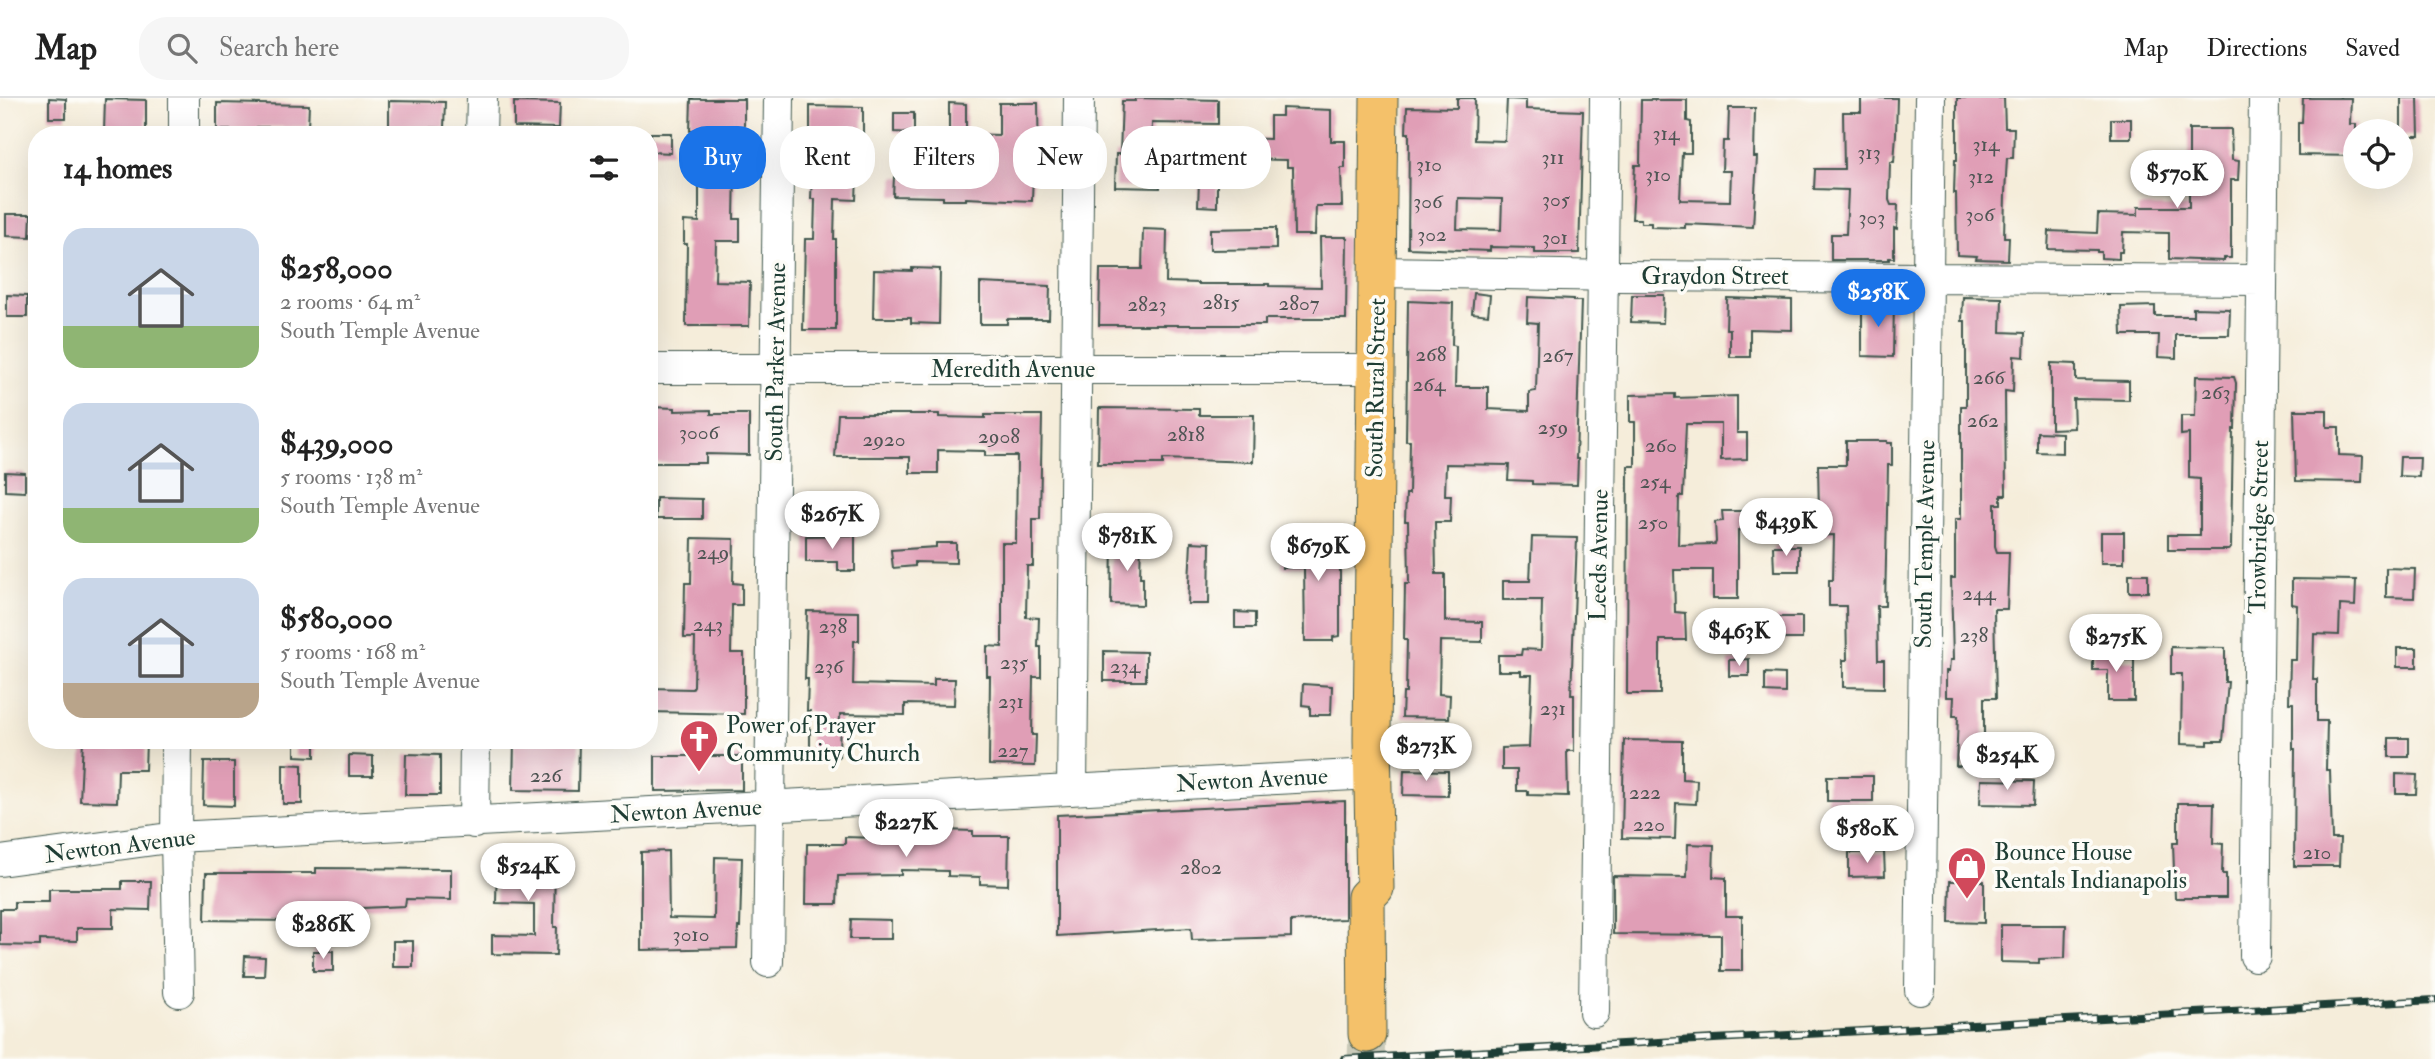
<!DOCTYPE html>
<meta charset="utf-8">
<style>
body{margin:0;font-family:"IM FELL Double Pica",serif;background:#f6f6f6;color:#222;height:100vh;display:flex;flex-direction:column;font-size:26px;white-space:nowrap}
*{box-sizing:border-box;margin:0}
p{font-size:23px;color:#767676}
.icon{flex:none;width:38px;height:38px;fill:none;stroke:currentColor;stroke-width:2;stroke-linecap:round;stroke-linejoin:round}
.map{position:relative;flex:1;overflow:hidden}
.panel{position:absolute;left:28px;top:28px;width:630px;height:623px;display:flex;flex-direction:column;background:#fff;border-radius:28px;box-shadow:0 7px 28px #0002}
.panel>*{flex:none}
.guide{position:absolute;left:679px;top:28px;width:665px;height:63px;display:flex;gap:14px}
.tools{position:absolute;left:2343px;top:21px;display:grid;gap:14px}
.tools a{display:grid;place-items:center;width:70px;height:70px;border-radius:50%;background:#fff;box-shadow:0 7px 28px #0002;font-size:35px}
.price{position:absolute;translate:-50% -60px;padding:0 16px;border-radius:24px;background:#fff;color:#222;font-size:23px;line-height:46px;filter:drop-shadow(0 2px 4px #0008)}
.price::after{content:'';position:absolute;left:50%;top:42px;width:21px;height:16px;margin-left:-10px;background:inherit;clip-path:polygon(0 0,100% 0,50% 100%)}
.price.selected{background:#1a73e8;color:#fff}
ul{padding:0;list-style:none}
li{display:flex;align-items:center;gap:21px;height:175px;padding:0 35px}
li span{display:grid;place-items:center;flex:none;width:196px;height:140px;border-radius:21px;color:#555}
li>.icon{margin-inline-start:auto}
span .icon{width:84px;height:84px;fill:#fffc;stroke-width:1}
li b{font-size:30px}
h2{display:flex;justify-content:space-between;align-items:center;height:84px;padding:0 35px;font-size:30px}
.tag{padding:0 24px;border-radius:28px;background:#fff;box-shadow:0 7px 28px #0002;font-size:24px;line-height:63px}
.tag.selected{background:#1a73e8;color:#fff}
header{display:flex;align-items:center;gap:42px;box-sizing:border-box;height:98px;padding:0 35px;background:#fff;border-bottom:2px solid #e0e0e0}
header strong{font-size:33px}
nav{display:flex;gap:38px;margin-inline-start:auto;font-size:24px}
.search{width:490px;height:63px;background:#f6f6f6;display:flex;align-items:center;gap:18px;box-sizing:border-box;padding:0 24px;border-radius:28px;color:#767676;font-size:26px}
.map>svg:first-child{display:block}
.building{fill:#e09eb6;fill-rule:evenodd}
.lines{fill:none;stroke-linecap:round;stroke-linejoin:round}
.major-tunnel{stroke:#cacab9;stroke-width:37;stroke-dasharray:37 18;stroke-linecap:butt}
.minor-casing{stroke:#3f574d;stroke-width:32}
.major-casing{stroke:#3f574d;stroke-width:39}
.minor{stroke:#fff;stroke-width:30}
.major{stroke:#f4c16a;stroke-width:37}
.rail-casing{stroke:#1f3d34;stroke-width:8}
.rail{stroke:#fdfcf7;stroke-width:5;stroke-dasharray:16;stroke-linecap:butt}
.labels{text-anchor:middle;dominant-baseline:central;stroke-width:7;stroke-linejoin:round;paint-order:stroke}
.number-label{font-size:21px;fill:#4f5554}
.street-label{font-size:24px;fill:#1f3d34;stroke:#fdfcf7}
.poi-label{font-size:24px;fill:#1f3d34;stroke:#fdfcf7;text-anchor:start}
</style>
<header>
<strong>Map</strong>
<div class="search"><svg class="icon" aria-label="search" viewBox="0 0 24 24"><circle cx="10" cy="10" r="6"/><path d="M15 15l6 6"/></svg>Search here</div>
<nav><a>Map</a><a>Directions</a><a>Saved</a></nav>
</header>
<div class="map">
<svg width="2435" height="961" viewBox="0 0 2435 961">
<rect width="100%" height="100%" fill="#fdfcf7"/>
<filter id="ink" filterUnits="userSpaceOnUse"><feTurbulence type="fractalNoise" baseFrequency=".0143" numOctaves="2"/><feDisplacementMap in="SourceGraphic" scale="14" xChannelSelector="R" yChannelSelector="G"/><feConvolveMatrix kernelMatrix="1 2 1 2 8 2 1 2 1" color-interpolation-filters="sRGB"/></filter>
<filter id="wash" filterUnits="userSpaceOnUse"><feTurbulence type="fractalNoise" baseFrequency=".00686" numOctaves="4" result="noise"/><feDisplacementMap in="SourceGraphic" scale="28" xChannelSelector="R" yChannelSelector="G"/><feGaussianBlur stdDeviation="1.57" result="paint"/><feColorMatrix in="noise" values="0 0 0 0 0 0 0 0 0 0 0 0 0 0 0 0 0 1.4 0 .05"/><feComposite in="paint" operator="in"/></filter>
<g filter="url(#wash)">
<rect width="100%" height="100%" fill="#f5edda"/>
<g id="blocks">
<path class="building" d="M49 0 66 1V20H49Z
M1135 0 1218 2V26L1152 25 1151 56 1153 64H1160V90L1115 89 1116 56H1120L1122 3H1135Z
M1457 0H1475L1474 42 1505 43 1507 1 1526 2V11L1583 13 1579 155H1535V150L1490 149V153L1408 150 1409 35H1406L1407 9 1457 10ZM1458 100 1502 101 1501 132 1457 131Z
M1861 0H1897L1896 36 1894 64H1890L1889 102 1891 107H1898L1897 131 1894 130V160H1889V162H1831V136H1846L1848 92 1814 91 1815 71H1844L1843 14H1861Z
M1957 0H2004L2005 30H2014L2013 60H2007L2005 95 2004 139H2009L2008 162 1976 161 1977 158 1957 157 1956 95H1954L1955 62H1957Z
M2303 0H2351L2350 26H2356V58L2298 57V25H2302Z
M2401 0H2418L2419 38H2401Z
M105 1 146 2V34H104Z
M691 1H744V42H750V71L735 70 734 121H740V143H716L715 183 750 184 749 228H686L687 146H684V123L699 124V75H701L702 33H690Z
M1641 2H1687V23L1691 24V55H1682L1680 102 1730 103 1731 73H1722L1723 43H1728L1729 10H1755L1754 59H1757L1753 129 1685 126V130L1651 129V125H1641V121H1632L1635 67H1640Z
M389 3 445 4 444 30 389 29Z
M514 4 560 5 559 30 514 29Z
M217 5 309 7 308 29H257V32H217Z
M949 5 966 6V36L999 37V5H1038L1039 72H1033L1032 103 966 100V102H943V99L893 98 894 79H938V36H949Z
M810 8 863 9V35H849V78H857L856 102 835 101 834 141H836V232H803L805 141H814L815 101H811L812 77H818V34H810Z
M1282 10 1331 12V43H1345V70H1341L1342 108H1316L1315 137H1294L1293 69H1287V62L1242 61V40L1270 41V18H1282Z
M894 15H914V35L894 34Z
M2111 21H2131V40H2111Z
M2189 31H2231L2232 62 2239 63 2238 82H2231V160H2224V163L2169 161V135L2123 134 2122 154H2119V161L2101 160V154H2097V152L2048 151 2049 133 2097 135 2098 116 2138 117V109H2189Z
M651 35H671V55L651 54Z
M1199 84H1217V109L1198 108Z
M6 116H31L30 139 6 138Z
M1259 130H1276V151L1210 152V131Z
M1143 131 1167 132 1166 184 1198 185V186H1269V188L1321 189 1320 139H1347L1346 221H1265V227H1099L1100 171H1142Z
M912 170 940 171 939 226 911 225V220H873L874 172 912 173Z
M980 185 1050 188 1049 221H1007V226H980Z
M1474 195 1490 197 1488 217 1472 215Z
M7 197 27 198V219H7Z
M1632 197H1664L1663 225 1631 224Z
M1528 199 1573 201V203H1581L1576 361H1578L1577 387 1532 386V383L1508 382 1509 367 1446 366 1445 397H1451L1450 424H1435L1436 476H1445V523L1482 524V544L1440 543 1439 596 1450 597 1449 620 1402 619 1403 595H1406L1407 542H1404L1405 486H1409L1408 423H1405L1406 396H1409L1410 343H1406L1408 203 1453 205 1452 247 1456 248 1455 289H1488V311L1529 313V294L1536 293 1538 225 1527 224Z
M1963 199 2002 200 2001 234 2025 235 2024 259 2014 258 2013 294 2005 293 2006 397H2001V406H1995V448L1997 454H2009L2007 511H1994L1996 600H1984V669L1956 668 1958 618H1953L1954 599H1946V573H1949L1950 562H1953L1951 480H1955V421H1961V308H1966V249L1965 248V223H1962Z
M1727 200 1792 202V232L1750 231V259H1730V231H1726Z
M1862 204H1894L1893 259 1862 258Z
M2155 208V218H2193V210L2230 211 2229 237H2176V260L2158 259 2159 237H2122L2121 209Z
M2051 265 2076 266V282L2129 283V302L2073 301 2074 330 2051 331Z
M2196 278 2234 279 2236 285 2235 331H2233L2231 450 2228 452H2168V437H2200V381L2189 380V336L2181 337V318H2195Z
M1675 296V300L1737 298V335H1747V361L1721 362V326H1686L1683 398H1679L1678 447 1715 446 1716 444 1715 424 1723 423 1722 413H1746V432H1738V501H1713V472H1674L1675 514 1685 515 1686 542H1660V596H1627L1628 368H1635V324H1630V297Z
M650 309 675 310V313L711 312V316H749V357L706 356V365H649Z
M1099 310 1199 311V317H1254L1253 364 1163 361V366H1098Z
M2294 312H2327V329H2339V357L2363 358 2362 384 2296 383Z
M838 316H939V319L985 320V317H1042L1040 421H1033V468H1027L1026 519 1039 520 1038 549H1041V579H1033L1032 637H1036L1035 668 989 667 990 578H987V548L1002 549V445H1016L1017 358H985V353L938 352V375H910V359H835Z
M2037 334 2062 335V355L2037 354Z
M1846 343H1887V345H1892V367H1888L1885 508H1877L1878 562H1884V590L1843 589V562H1847L1846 508H1829V482H1833L1834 437 1788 438 1789 414 1819 415 1818 367H1846Z
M2400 359H2420L2419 379 2399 378Z
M5 374 25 375V394L5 393Z
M656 400 702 401V421H656Z
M846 401H865V420H846Z
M2101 434H2124V465H2101Z
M855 437V473H838V464H806V438Z
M1283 439 1340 441V538L1333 539V543H1305L1304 470H1282Z
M1532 439 1577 440 1571 597H1574V653H1567L1568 698 1528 697V693H1517V672H1502V650L1529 649 1532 577H1521V573H1498V557H1521L1522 551 1541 552 1542 502H1503V483H1530Z
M692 440 734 441 733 485 742 486V507H732L731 555H744V616L649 614V590L692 591 694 588 695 540H684L685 485H691Z
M1112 441H1141L1140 479H1143V507L1111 506Z
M1191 444 1210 445 1209 506H1188Z
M936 445H956V465L915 464V468L893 470 891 452 936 449Z
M1773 448H1799V473H1774Z
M2386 470 2415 471 2414 500 2386 499Z
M2129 476H2148V494H2129Z
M2292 481 2356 482 2355 508 2340 507 2339 537 2314 536 2313 581H2317V623H2327L2326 672H2330L2332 741H2340L2339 768H2294L2295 651H2293V605H2289L2290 562H2296L2297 507 2292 506Z
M807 513 859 514V543H854L853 586 934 588V581H955L954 607 905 606V617L840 616 839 659H810V613H807L808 581H805Z
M1235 514 1255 515V530H1235Z
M1776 519H1802V541H1777Z
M2171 549 2225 550V584H2228L2223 643H2208V647L2181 646 2182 576H2171Z
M2397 550H2417V569H2397Z
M2118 551V562H2134V603H2108V572H2093V552Z
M1104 553 1146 554V583H1104Z
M1749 561V578H1729V562Z
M1765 575 1785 576V595L1765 594Z
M1303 586 1332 588 1331 617H1310V608L1302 607Z
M2389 640H2409V659H2389Z
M83 642 146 643 145 672H118L117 704 80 703Z
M295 642H315V659L295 658Z
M514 642H579L578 693 513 692Z
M1624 642 1682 643V681L1697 682 1696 706 1676 705 1675 741 1622 740Z
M406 656 440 657V697H405Z
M349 657 373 658V678H349Z
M655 658H742V692L655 693Z
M204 664H234V708L203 707Z
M283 666 302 667V706H283Z
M1404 672 1448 673V698L1403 697Z
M2396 676 2417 677 2416 696H2396Z
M1827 678H1873V703H1827Z
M1981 682 2034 683 2033 707 1980 706Z
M1345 703V821L1291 823V839L1192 842 1191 830 1057 838V717Z
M2178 705H2214L2213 745 2223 746 2222 776H2226V800H2175L2173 745H2178Z
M912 731 973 733V738H1009L1008 787 980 786V779L948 778V773L901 772V777L838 778 837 806H806L807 746H845V739L876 740V735H912Z
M1688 746 1714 747 1713 779 1726 780V818H1742V873H1721V837L1613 836V778L1687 779Z
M668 753 669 820 714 821 715 759 742 760 740 829H738L737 850 641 852V754Z
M1884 754 1885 778 1849 779V755Z
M497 759H555L554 829H557L556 857 492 856V837L534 838V806L496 805Z
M316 770 451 771V802L406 801 405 808 341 811V816L298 815V823L205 822 206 775H316Z
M122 783H151L150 812 113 811V830H77V843L40 842V848L0 847V811H14V804H49V791H122Z
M1950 783H1984V825L1949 824Z
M851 821 891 822V841H850Z
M2001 827H2066L2065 860 2039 861V865L2001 864Z
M393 843H413V869H393Z
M313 853H333V873H313Z
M245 858 265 859 264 878H244Z"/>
</g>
</g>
<g filter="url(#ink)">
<use href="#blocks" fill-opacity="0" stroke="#3f574d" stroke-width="2"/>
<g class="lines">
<path class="major-tunnel" d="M1366 961 1367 936"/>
<g class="minor-casing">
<path id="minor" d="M184 37V0
M481 37 482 0
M1377 174 1619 178 2262 182
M649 271H1376
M177 642 176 739 179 894
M1072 692 1079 0
M474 725 475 642
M0 763 176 739 1373 676
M2255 858 2264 0
M768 864 779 0
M1920 892 1930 0
M1594 914 1605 0"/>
</g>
<g class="major-casing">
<path id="major" d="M1367 936 1366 799 1375 790 1372 642 1379 0"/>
</g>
<use href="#minor" class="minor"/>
<use href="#major" class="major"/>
<g class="rail-casing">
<path id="rail" d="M1344 961 2435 902"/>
</g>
<use href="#rail" class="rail"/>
</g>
</g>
<defs>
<g id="church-pin" transform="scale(2.0125)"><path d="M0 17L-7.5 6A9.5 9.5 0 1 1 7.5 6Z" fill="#d1495b" stroke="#fdfcf7"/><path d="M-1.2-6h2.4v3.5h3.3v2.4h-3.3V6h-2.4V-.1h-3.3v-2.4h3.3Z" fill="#fff"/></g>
<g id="shop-pin" transform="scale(2.0125)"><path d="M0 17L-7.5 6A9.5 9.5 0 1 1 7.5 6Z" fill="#d1495b" stroke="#fdfcf7"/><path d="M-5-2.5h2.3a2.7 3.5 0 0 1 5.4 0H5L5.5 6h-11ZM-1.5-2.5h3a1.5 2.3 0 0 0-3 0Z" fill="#fff"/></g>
</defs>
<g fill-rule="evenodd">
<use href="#church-pin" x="699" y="641"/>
<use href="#shop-pin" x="1967" y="768"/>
</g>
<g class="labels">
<g class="number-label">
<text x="1666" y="35">314</text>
<text x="1986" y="46">314</text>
<text x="1869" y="54">313</text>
<text x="1553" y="59">311</text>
<text x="1429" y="66">310</text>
<text x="1658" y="76">310</text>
<text x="1981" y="78">312</text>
<text x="1556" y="101">305</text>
<text x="1428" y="103">306</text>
<text x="1980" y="116">306</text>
<text x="1872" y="119">303</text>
<text x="1432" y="136">302</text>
<text x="1555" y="139">301</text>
<text x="1221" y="204">2815</text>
<text x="1299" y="205">2807</text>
<text x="1147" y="206">2823</text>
<text x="1431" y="256">268</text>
<text x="1558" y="257">267</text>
<text x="1989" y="279">266</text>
<text x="1429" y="286">264</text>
<text x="2216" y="294">263</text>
<text x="1983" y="322">262</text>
<text x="1553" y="329">259</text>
<text x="699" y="334">3006</text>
<text x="1186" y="336">2818</text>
<text x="999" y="338">2908</text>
<text x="884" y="341">2920</text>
<text x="1661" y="347">260</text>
<text x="1655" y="383">254</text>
<text x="1653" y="424">250</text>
<text x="713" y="454">249</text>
<text x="1979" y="495">244</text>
<text x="708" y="526">243</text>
<text x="833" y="528">238</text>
<text x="1974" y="537">238</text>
<text x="1014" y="564">235</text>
<text x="829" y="568">236</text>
<text x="1125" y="568">234</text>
<text x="1011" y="603">231</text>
<text x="1553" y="610">231</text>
<text x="1013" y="652">227</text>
<text x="546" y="677">226</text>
<text x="1645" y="694">222</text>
<text x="1649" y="726">220</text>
<text x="2317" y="754">210</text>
<text x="1201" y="769">2802</text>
<text x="691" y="836">3010</text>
</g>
<g class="street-label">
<text x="1715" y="178">Graydon Street</text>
<text transform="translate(776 264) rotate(-89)">South Parker Avenue</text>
<text x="1013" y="271">Meredith Avenue</text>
<text transform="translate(1376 290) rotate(-89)">South Rural Street</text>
<text transform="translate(2259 429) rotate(-89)">Trowbridge Street</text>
<text transform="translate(1925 446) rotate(-89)">South Temple Avenue</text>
<text transform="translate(1599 457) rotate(-89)">Leeds Avenue</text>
<text transform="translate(1252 682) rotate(-3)">Newton Avenue</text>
<text transform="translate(686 713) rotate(-3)">Newton Avenue</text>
<text transform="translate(120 748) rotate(-7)">Newton Avenue</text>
</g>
<g class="poi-label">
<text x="726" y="627">Power of Prayer<tspan x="726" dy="28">Community Church</tspan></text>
<text x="1994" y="754">Bounce House<tspan x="1994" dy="28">Rentals Indianapolis</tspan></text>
</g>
</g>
</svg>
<div class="tools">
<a><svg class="icon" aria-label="locate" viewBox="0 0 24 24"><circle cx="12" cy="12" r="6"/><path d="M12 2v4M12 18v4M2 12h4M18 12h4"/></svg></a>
</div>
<b class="price" style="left:2177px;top:112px">$570K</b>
<b class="price selected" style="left:1878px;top:231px">$258K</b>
<b class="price" style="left:832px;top:453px">$267K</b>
<b class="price" style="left:1786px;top:460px">$439K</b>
<b class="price" style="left:1127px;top:475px">$781K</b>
<b class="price" style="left:1318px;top:485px">$679K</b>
<b class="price" style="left:1739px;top:570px">$463K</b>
<b class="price" style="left:2116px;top:576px">$275K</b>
<b class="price" style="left:1426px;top:685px">$273K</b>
<b class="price" style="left:2007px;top:694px">$254K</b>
<b class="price" style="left:906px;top:761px">$227K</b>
<b class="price" style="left:1867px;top:767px">$580K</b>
<b class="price" style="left:528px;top:805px">$524K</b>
<b class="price" style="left:323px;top:863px">$286K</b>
<div class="guide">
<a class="tag selected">Buy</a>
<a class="tag">Rent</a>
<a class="tag">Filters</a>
<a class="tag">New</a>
<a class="tag">Apartment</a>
</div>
<section class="panel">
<h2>14 homes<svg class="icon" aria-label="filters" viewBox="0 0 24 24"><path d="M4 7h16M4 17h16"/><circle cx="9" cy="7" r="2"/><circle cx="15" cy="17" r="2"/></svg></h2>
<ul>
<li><span style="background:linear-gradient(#c9d6e8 70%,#8fb573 0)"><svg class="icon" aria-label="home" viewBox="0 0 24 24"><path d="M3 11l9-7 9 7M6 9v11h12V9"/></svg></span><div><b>$258,000</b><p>2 rooms · 64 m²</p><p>South Temple Avenue</p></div></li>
<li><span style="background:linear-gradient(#c9d6e8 75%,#8fb573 0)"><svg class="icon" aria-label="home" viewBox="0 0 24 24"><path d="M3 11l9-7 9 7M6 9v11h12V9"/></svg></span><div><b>$439,000</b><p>5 rooms · 138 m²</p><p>South Temple Avenue</p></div></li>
<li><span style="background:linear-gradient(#c9d6e8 75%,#b9a48a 0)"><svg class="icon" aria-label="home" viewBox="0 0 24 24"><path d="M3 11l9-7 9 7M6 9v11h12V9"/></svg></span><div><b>$580,000</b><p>5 rooms · 168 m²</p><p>South Temple Avenue</p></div></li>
</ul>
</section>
</div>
